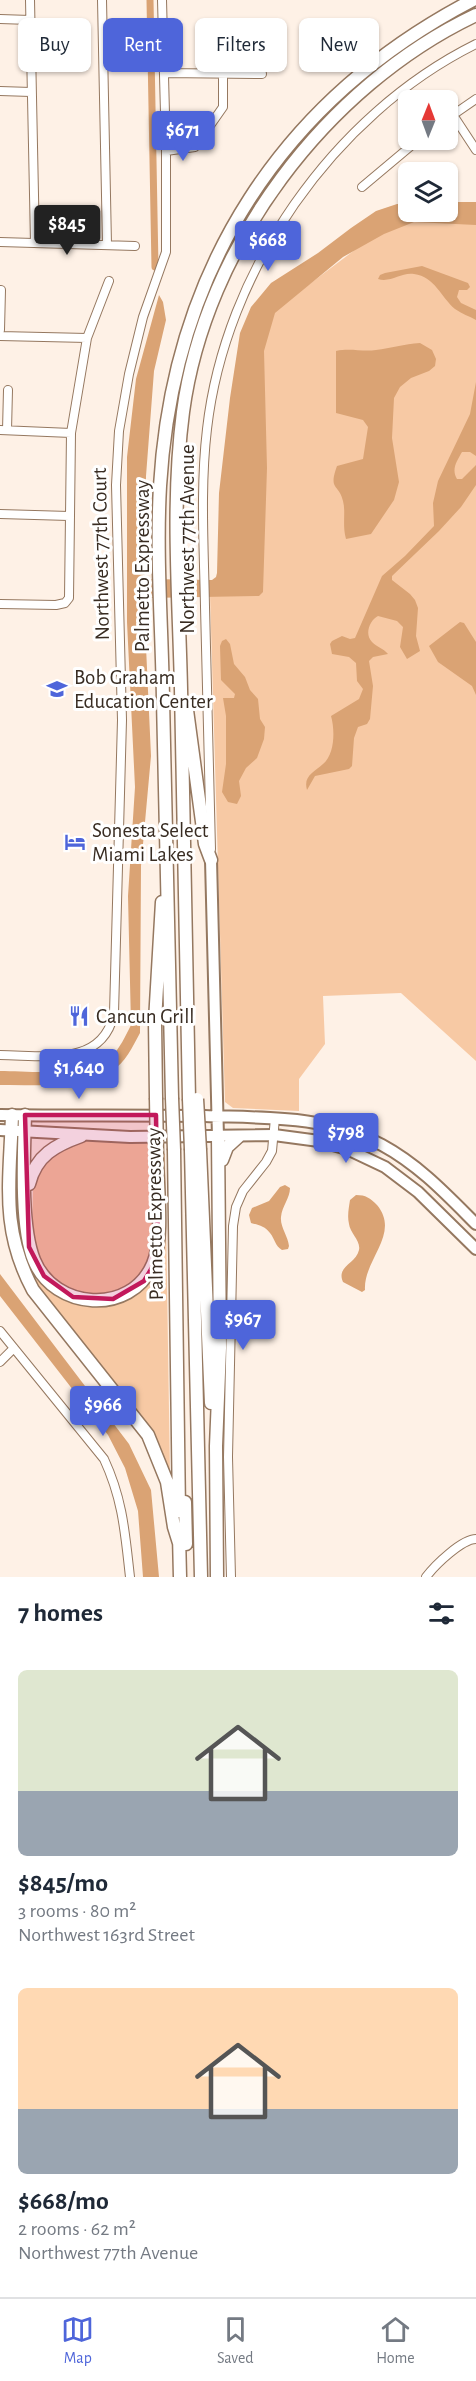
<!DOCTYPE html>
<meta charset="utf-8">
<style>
body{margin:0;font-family:"Alegreya Sans",sans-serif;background:#f2f2f3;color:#1f2937;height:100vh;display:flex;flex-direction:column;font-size:22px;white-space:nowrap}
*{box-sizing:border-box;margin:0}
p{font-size:20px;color:#747a83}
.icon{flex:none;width:33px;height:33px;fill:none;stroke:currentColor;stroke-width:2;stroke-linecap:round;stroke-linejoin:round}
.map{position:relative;height:1577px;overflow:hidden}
.sheet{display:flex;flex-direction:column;background:#fff;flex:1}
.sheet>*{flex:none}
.hud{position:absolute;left:18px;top:18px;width:441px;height:54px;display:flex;gap:12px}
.needle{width:39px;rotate:1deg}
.controls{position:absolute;left:398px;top:90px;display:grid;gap:12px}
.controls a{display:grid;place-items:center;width:60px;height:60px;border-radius:9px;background:#fff;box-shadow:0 2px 4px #0004;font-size:30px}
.price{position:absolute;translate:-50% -51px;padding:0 14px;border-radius:6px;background:#4e65da;color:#fff;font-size:20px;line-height:39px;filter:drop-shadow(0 2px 3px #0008)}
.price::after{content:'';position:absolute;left:50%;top:36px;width:18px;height:14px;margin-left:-9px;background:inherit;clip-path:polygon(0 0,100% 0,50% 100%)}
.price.on{background:#222;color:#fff}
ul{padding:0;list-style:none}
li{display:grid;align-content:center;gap:12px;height:318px;padding:0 18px}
li span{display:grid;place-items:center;height:186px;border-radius:9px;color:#555}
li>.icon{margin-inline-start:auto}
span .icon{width:108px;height:108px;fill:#fffc;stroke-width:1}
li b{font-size:26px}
h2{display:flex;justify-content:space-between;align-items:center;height:72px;padding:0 18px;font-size:26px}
.pill{padding:0 21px;border-radius:9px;background:#fff;box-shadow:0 2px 4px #0004;font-size:21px;line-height:54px}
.pill.on{background:#4e65da;color:#fff}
.tab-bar{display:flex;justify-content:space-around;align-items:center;height:84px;border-top:2px solid #e0e1e3;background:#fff;font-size:16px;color:#747a83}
.tab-bar a{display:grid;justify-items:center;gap:3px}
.tab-bar .on{color:#4e65da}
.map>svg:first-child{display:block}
.green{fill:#f7c9a4}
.water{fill:#daa374}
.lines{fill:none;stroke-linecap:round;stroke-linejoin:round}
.canal{stroke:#daa374;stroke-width:7}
.minor-casing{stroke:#957860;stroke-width:10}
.major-casing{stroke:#957860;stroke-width:14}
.highway-casing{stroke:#957860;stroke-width:15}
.minor{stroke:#fff;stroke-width:8}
.major{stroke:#fff;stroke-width:10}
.highway{stroke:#fff;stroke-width:12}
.highway-bridge-casing{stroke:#957860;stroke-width:15;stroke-linecap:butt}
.highway-bridge{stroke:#fff;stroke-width:12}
.marked{fill:#c2185b;fill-opacity:0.2;stroke:#c2185b;stroke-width:4.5;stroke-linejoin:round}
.labels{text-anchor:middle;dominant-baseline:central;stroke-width:6;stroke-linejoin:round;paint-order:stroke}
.street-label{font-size:21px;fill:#382c22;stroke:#fff}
.poi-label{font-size:21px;fill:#382c22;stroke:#fff;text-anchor:start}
</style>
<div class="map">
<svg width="476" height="1577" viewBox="0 0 476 1577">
<rect width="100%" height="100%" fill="#fef1e6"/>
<path class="green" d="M413 220 476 222V1061L401 993 323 996 325 1044 299 1079V1111L233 1108 225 1102 210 595 260 593 262 353 275 310 376 234Z
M85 1141 152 1142 155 1241 153 1251 142 1274 129 1286 100 1297 69 1291 43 1269 32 1235 33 1184 37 1170 65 1144Z
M19 1143 33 1267 92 1304 149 1278 161 1154H165L170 1475 140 1416 32 1280 13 1228 16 1144Z"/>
<path class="water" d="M447 202H476V225L414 222 384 234 343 257 275 313 264 351 267 468 263 592 259 596 148 598 144 603 151 756 141 866 140 1033C133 1046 125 1063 112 1071 80 1090 36 1084 0 1085V1071C29 1071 89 1078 111 1057 120 1048 125 1037 131 1025L128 896 135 787 127 622V457L136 379 159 295 163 302 166 320 154 371 146 476 144 573 146 579 212 580 216 577 217 573 219 493 230 398 240 333 251 307 271 283 318 253 351 228 376 211 397 204H408V212H447Z
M422 266 468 283 470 287 467 290H459L457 297 461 303 476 310V320C469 316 462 314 455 309 441 297 435 277 414 274 401 272 391 283 378 279L380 275 385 273Z
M420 343 432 350 436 359 435 366 429 371 411 378 400 387 394 398 392 438 399 482 394 500 371 534 346 539C342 525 346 512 343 501 339 483 328 491 337 466L363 459 368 427 363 420 336 413V351C350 348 363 352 376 350 391 348 404 344 420 343Z
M476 382V456L470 452H462C457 461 451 469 457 479H462L476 465V485L461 507 439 531 392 576V580L410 594 415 600 418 608 416 636 420 651 407 659 400 647 403 627 397 621 378 616C370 620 364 634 372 642 377 647 383 648 388 654L373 657 369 661 373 686 370 719 367 724 358 727 354 738 352 766 349 769 315 776 307 790C303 776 314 772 323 764 335 754 335 730 331 716L359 699 363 689 357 681 356 663 349 657 332 654 330 644 332 641 342 636 350 639 355 638 382 576 405 556 434 526 433 503 438 481 470 414Z
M460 622 464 623 476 642V695L472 686 438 662 429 646Z
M226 639 230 644 234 664 245 677 250 690 258 699 260 719 265 727 264 739 257 758 246 768 239 781 241 796 237 804 228 802 222 792 226 764V716L223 698H234L235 694 221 680 220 646 222 641Z
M285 1185 290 1188C290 1198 282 1206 281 1217 280 1227 288 1236 289 1246L288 1249 282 1250C275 1246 275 1239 270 1233 265 1226 258 1225 251 1223L249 1215 252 1208 269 1201 280 1187Z
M356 1195C366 1195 370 1198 377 1205 401 1234 363 1260 365 1290L362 1292 343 1282C336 1266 356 1264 359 1250 361 1241 350 1233 349 1224 347 1216 349 1207 350 1200Z
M0 1274 129 1444 151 1490 159 1577H143L138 1511 125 1468 108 1435 0 1296Z"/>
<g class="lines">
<path class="canal" d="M150 0 155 267"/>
<g class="minor-casing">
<path id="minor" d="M30 0 35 243
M102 0 107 244
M0 19 30 20
M164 73 262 74
M0 91 31 92
M453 115 476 150
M447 119 476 99
M166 151 195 147 223 107V74
M362 187 418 140
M0 242 135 246
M0 330 1 290
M0 336 87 338
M0 430 71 433
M7 430 8 390
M0 514 69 516
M0 604 56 605 65 603 69 598 71 433 87 338 109 281
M211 849C209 768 207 688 205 607 204 548 200 488 207 429 225 271 333 115 476 44
M0 1055C43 1055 103 1068 114 1013L122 720 116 485 119 431 129 374 143 317 166 252V151L162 0
M0 1331 104 1459C123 1500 125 1533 130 1577
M0 1362 14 1348
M231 1577 228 1457 233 1226 236 1207 243 1191 266 1162 272 1151 275 1118
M426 1577C435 1565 462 1539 476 1539"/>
</g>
<g class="major-casing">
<path id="major" d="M211 860 218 1137
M0 1115C68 1116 136 1115 205 1116 266 1118 326 1115 382 1145 419 1165 447 1195 476 1224
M0 1130 130 1137 274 1135 319 1141 347 1149 385 1167 418 1192 476 1249"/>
</g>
<g class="highway-casing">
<path id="highway" d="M187 710 205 844 211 860
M156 1098 155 1021 162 902
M172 1098C169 966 166 833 163 700 162 628 156 557 160 486 173 269 281 100 473 0
M189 1099C186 962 184 825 181 689 179 596 171 504 183 412 205 247 326 86 476 15
M12 1115C10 1182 0 1228 33 1290L148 1435 167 1482 174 1527 179 1543
M25 1115C24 1153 20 1226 34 1260 54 1310 131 1316 153 1264 164 1239 157 1184 157 1155
M174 1150 179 1511
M191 1150 201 1577
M200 1150 211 1403
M222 1160 227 1147 238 1137
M29 1184C36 1155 56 1145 81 1136
M185 1502 186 1544
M179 1535 180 1577
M217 1577 216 1446 220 1348 218 1137"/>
</g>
<use href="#minor" class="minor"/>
<use href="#major" class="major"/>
<use href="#highway" class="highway"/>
<g class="highway-bridge-casing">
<path id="highway-bridge" d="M156 1098 157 1155
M172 1098 174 1150
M189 1099 191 1150
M197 1099 200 1150"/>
</g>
<use href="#highway-bridge" class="highway-bridge"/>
</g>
<path class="marked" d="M25 1115H156L158 1250 153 1266 144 1281 113 1299 73 1297 44 1276 29 1247Z"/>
<defs>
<g id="school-bare" transform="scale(1.62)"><path d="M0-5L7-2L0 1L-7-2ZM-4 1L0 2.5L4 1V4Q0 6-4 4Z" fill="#4e65da" stroke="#fff" stroke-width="2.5" paint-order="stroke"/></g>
<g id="hotel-bare" transform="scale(1.62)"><path d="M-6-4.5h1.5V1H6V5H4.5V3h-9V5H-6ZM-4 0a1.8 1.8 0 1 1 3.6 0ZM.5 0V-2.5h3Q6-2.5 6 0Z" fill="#4e65da" stroke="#fff" stroke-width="2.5" paint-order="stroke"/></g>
<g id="restaurant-bare" transform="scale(1.62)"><path d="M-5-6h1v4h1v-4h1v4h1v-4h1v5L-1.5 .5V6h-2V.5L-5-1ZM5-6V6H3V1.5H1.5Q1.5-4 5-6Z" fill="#4e65da" stroke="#fff" stroke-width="2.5" paint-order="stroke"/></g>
</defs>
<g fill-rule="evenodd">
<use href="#school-bare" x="57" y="689"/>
<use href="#hotel-bare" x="75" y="842"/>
<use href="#restaurant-bare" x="79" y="1016"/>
</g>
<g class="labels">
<g class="street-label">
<text transform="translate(187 539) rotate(-90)">Northwest 77th Avenue</text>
<text transform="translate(101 554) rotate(-91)">Northwest 77th Court</text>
<text transform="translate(142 566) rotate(-90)">Palmetto Expressway</text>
<text transform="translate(155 1214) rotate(-91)">Palmetto Expressway</text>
</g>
<g class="poi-label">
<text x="74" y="677">Bob Graham<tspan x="74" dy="24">Education Center</tspan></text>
<text x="92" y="830">Sonesta Select<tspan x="92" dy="24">Miami Lakes</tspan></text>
<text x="96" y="1016">Cancun Grill</text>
</g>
</g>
</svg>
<div class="controls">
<a><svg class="needle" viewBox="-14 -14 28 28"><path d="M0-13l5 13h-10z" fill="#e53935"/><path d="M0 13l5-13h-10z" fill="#747a83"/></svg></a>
<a><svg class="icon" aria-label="layers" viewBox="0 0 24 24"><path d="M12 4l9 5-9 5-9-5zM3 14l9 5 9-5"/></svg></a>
</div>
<b class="price" style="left:183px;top:162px">$671</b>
<b class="price on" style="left:67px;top:256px">$845</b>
<b class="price" style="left:268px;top:272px">$668</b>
<b class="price" style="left:79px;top:1100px">$1,640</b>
<b class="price" style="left:346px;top:1164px">$798</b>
<b class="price" style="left:243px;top:1351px">$967</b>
<b class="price" style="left:103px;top:1437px">$966</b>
<div class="hud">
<a class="pill">Buy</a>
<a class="pill on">Rent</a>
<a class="pill">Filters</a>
<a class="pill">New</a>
</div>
</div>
<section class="sheet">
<h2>7 homes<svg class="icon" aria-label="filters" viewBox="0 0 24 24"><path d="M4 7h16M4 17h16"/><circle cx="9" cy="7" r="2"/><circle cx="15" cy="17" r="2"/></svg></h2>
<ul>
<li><span style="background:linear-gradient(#dfe7d0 65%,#9aa5b1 0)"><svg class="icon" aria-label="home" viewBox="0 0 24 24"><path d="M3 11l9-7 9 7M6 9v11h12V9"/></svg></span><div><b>$845/mo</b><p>3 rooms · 80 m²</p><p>Northwest 163rd Street</p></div></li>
<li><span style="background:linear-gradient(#ffd9b3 65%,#9aa5b1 0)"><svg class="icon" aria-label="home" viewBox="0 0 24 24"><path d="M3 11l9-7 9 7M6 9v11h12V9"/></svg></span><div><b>$668/mo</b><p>2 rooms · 62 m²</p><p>Northwest 77th Avenue</p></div></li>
</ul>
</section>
<nav class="tab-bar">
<a class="on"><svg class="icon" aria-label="map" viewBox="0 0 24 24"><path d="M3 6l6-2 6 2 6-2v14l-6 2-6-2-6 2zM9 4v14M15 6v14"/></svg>Map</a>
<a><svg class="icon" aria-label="saved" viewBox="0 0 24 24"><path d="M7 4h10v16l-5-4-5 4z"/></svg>Saved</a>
<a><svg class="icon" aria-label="home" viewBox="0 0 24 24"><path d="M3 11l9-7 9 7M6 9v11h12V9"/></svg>Home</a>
</nav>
